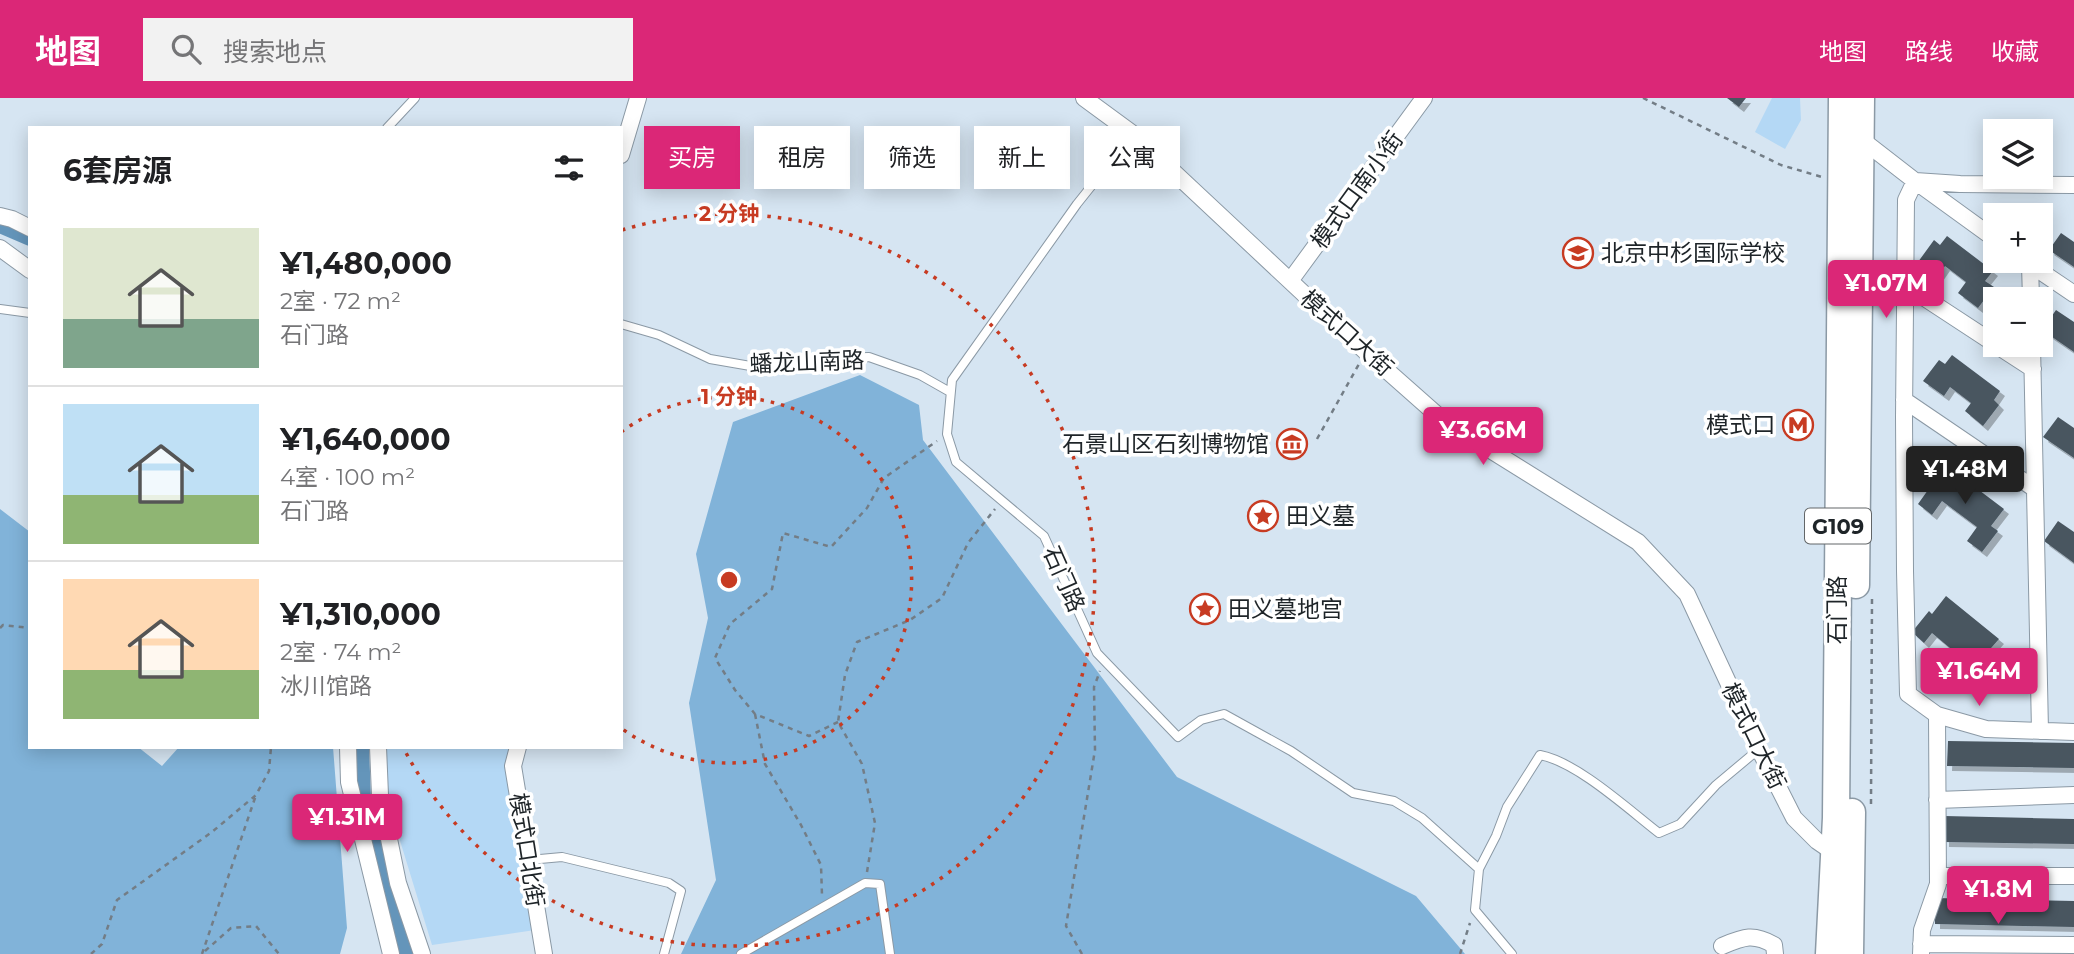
<!DOCTYPE html>
<html lang="zh">
<meta charset="utf-8">
<style>
body{margin:0;font-family:Montserrat,"Noto Sans SC",sans-serif;background:#f2f2f2;color:#202124;height:100vh;display:flex;flex-direction:column;font-size:26px;white-space:nowrap}
*{box-sizing:border-box;margin:0}
p{font-size:23px;color:#757577}
.icon{flex:none;width:38px;height:38px;fill:none;stroke:currentColor;stroke-width:2;stroke-linecap:round;stroke-linejoin:round}
.map{position:relative;flex:1;overflow:hidden}
.drawer{position:absolute;left:28px;top:28px;width:595px;height:623px;display:flex;flex-direction:column;background:#fff;border-radius:0px;box-shadow:0 4px 18px #0003}
.drawer>*{flex:none}
.banner{position:absolute;left:644px;top:28px;width:665px;height:63px;display:flex;gap:14px}
.fabs{position:absolute;left:1983px;top:21px;display:grid;gap:14px}
.fabs a{display:grid;place-items:center;width:70px;height:70px;border-radius:0px;background:#fff;box-shadow:0 4px 18px #0003;font-size:35px}
.price{position:absolute;translate:-50% -60px;padding:0 16px;border-radius:7px;background:#db2777;color:#fff;font-size:23px;line-height:46px;filter:drop-shadow(0 2px 4px #0008)}
.price::after{content:'';position:absolute;left:50%;top:42px;width:21px;height:16px;margin-left:-10px;background:inherit;clip-path:polygon(0 0,100% 0,50% 100%)}
.price.selected{background:#222;color:#fff}
ul{padding:0;list-style:none}
li{display:flex;align-items:center;gap:21px;height:175px;padding:0 35px}
li+li{border-top:2px solid #e0e0e0}
li span{display:grid;place-items:center;flex:none;width:196px;height:140px;border-radius:0px;color:#555}
li>.icon{margin-inline-start:auto}
span .icon{width:84px;height:84px;fill:#fffc;stroke-width:1}
li b{font-size:30px}
h2{display:flex;justify-content:space-between;align-items:center;height:84px;padding:0 35px;font-size:30px}
.pill{padding:0 24px;border-radius:0px;background:#fff;box-shadow:0 4px 18px #0003;font-size:24px;line-height:63px}
.pill.selected{background:#db2777;color:#fff}
header{display:flex;align-items:center;gap:42px;box-sizing:border-box;height:98px;padding:0 35px;background:#db2777;color:#fff}
header strong{font-size:33px}
nav{display:flex;gap:38px;margin-inline-start:auto;font-size:24px}
.search{width:490px;height:63px;background:#f2f2f2;display:flex;align-items:center;gap:18px;box-sizing:border-box;padding:0 24px;border-radius:0px;color:#757577;font-size:26px}
.map>svg:first-child{display:block}
.green{fill:#b4d8f5}
.forest{fill:#81b3d9}
.lines{fill:none;stroke-linecap:round;stroke-linejoin:round}
.canal{stroke:#6495ba;stroke-width:16}
.building{fill:#495660;filter:url(#shadow)}
.service-casing{stroke:#8b99a5;stroke-width:10}
.minor-casing{stroke:#8b99a5;stroke-width:18}
.trunk-casing{stroke:#8b99a5;stroke-width:29}
.path{stroke:#737d86;stroke-width:2.5;stroke-dasharray:5 5;stroke-linecap:butt}
.service{stroke:#fff;stroke-width:8}
.minor{stroke:#fff;stroke-width:16}
.trunk{stroke:#fff;stroke-width:26}
.ring{fill:none;stroke:#c73b22;stroke-width:3.5;stroke-dasharray:3.5 7}
.labels{text-anchor:middle;dominant-baseline:central;stroke-width:7;stroke-linejoin:round;paint-order:stroke}
.shield{fill:#fff;stroke:#626668;stroke-width:2}
.shield-label{font-size:21px;font-weight:bold;fill:#1e2428}
.street-label{font-size:23px;fill:#1e2428;stroke:#fff}
.poi-label{font-size:23px;fill:#1e2428;stroke:#fff;text-anchor:start}
.centre{fill:#c73b22;stroke:#fff;stroke-width:3.5}
.ring-label{font-size:21px;text-anchor:middle;font-weight:bold;fill:#c73b22;stroke:#fff;stroke-width:7;stroke-linejoin:round;paint-order:stroke}
</style>
<header>
<strong>地图</strong>
<div class="search"><svg class="icon" aria-label="search" viewBox="0 0 24 24"><circle cx="10" cy="10" r="6"/><path d="M15 15l6 6"/></svg>搜索地点</div>
<nav><a>地图</a><a>路线</a><a>收藏</a></nav>
</header>
<div class="map">
<svg width="2074" height="856" viewBox="0 0 2074 856">
<defs>
<filter id="shadow"><feDropShadow dx="5" dy="5" stdDeviation="0" flood-color="#0004"/></filter>
</defs>
<rect width="100%" height="100%" fill="#d6e5f2"/>
<path class="green" d="M1772 0H1800L1801 22 1785 51 1755 34Z
M385 649H510L507 671 535 832 432 847 386 697Z"/>
<path class="forest" d="M860 277 919 307 923 342 1177 679 1416 798 1465 856H681L716 782 689 605 708 520 696 456 733 324Z
M0 411 30 434V649H138L162 668 179 649H333L347 830 340 856H0Z"/>
<g class="lines">
<path class="canal" d="M0 127 30 140
M361 649 363 700 395 827 406 856"/>
</g>
<path class="building" d="M1727 0H1746L1739 9Z
M2061 135 2074 144V169L2049 152Z
M1947 138 1993 173 1985 183 1994 189 1978 210 1958 195 1966 184 1945 168 1938 178 1918 164 1934 142 1940 147Z
M2056 212 2074 224V254L2042 232Z
M1952 257 2000 293 1994 302 1999 307 1983 328 1965 313 1971 305 1950 289 1944 298 1923 283 1939 262 1945 266Z
M2058 319 2074 330V360L2043 339Z
M1951 371 2004 411 1991 428 1998 433 1982 454 1967 443 1977 429 1942 403 1932 417 1918 406 1933 385 1938 389Z
M2058 423 2074 434V465L2044 443Z
M1946 498 1999 541 1984 558 1991 563 1973 585 1960 574 1968 565 1932 535 1924 545 1912 534 1929 513 1932 516Z
M1948 643 2074 645V670L1947 668Z
M1944 718 2074 721V746L1944 744Z
M1935 800 2074 803V829L1935 826Z"/>
<g class="lines">
<g class="service-casing">
<path id="service" d="M387 30 415 0
M1133 36 1077 106 952 282 947 336 956 364 1044 438 1097 555 1178 639 1201 622 1224 616 1291 653 1353 695 1394 703 1422 720 1479 771
M0 211 30 215
M621 226 659 237 710 261 762 270 834 260 869 259 920 277 950 294
M529 762 562 759 669 785 681 793 664 856
M741 856 865 785 880 786 890 856
M1512 856 1475 812 1479 771 1496 738 1507 709 1540 657C1577 664 1628 711 1659 735L1680 726 1716 687 1759 651"/>
</g>
<g class="minor-casing">
<path id="minor" d="M1084 0 1133 36 1366 254 1444 323 1638 444 1687 496 1759 651 1794 720 1817 743 1833 754
M1857 38 1915 83 1995 141
M621 57 638 0
M2074 87 1960 86 1915 83 1906 102 1904 319 1905 473 1908 596 1937 617 1986 631 2074 634
M0 118 12 121 30 130
M0 150 30 172
M2025 163 2074 196
M2030 167 2031 201
M1290 183 1424 0
M1905 187 1995 246
M1996 247 2033 271
M2032 247 2040 633
M1904 302 2035 391
M348 649 349 684 391 856
M378 649 380 697 398 785 422 856
M518 649 513 668 544 856
M1937 702 2074 697
M1938 778H2074
M1921 846 2074 847
M1722 848C1744 839 1753 835 1774 847L1775 856
M1921 856 1922 832 1938 786 1937 617"/>
</g>
<g class="trunk-casing">
<path id="trunk" d="M1856 487 1861 0
M1829 856 1836 720 1842 0
M1850 856 1852 714"/>
</g>
<path class="path" d="M1643 0 1781 67 1822 79
M1317 341 1359 266
M0 530 3 527 30 530
M755 616 765 666 801 727 821 767 822 797
M838 624 809 638 755 616 735 592 715 560 730 526 772 491 783 435 831 449 867 410 884 380 937 343
M1871 706 1872 499
M867 774 875 725 862 666 838 624 845 577 857 544 910 522 942 500 968 445 995 411
M205 853 231 830 256 828 279 856
M91 856 102 846 117 802 212 734 256 697 269 673 271 649
M202 856 256 697
M1082 856 1066 828 1095 652 1094 589 1100 573
M1460 856 1470 825"/>
<use href="#service" class="service"/>
<use href="#minor" class="minor"/>
<use href="#trunk" class="trunk"/>
</g>
<g class="ring">
<path d="M621 334A183 183 0 1 1 621 630"/>
<path d="M622 132A366 366 0 1 1 404 651"/>
</g>
<defs>
<g id="school-ring" transform="scale(1.575)"><circle r="9.5" fill="#fff" stroke="#c73b22" stroke-width="1.5"/><path d="M0-5L7-2L0 1L-7-2ZM-4 1L0 2.5L4 1V4Q0 6-4 4Z" fill="#c73b22"/></g>
<g id="metro-ring" transform="scale(1.575)"><circle r="9.5" fill="#fff" stroke="#c73b22" stroke-width="1.5"/><path d="M-5.5 5V-5H-3L0 0L3-5H5.5V5H3V-.5L0 4L-3-.5V5Z" fill="#c73b22"/></g>
<g id="museum-ring" transform="scale(1.575)"><circle r="9.5" fill="#fff" stroke="#c73b22" stroke-width="1.5"/><path d="M0-6L6-3V-2H-6V-3ZM-5-1h2V3h-2ZM-1-1h2V3h-2ZM3-1h2V3H3ZM-6 4H6V6H-6Z" fill="#c73b22"/></g>
<g id="sight-ring" transform="scale(1.575)"><circle r="9.5" fill="#fff" stroke="#c73b22" stroke-width="1.5"/><path d="M0-6L1.8-2.2L6-1.7L2.9 1.2L3.7 5.4L0 3.3L-3.7 5.4L-2.9 1.2L-6-1.7L-1.8-2.2Z" fill="#c73b22"/></g>
</defs>
<g fill-rule="evenodd">
<use href="#school-ring" x="1578" y="155"/>
<use href="#metro-ring" x="1798" y="327"/>
<use href="#museum-ring" x="1292" y="346"/>
<use href="#sight-ring" x="1263" y="418"/>
<use href="#sight-ring" x="1205" y="511"/>
</g>
<g class="labels">
<rect class="shield" x="1805" y="410.5" width="66" height="35" rx="5"/>
<g class="shield-label">
<text x="1838" y="428">G109</text>
</g>
<g class="street-label">
<text transform="translate(1357 92) rotate(-54)">模式口南小街</text>
<text transform="translate(1347 235) rotate(42)">模式口大街</text>
<text transform="translate(807 264) rotate(-2)">蟠龙山南路</text>
<text transform="translate(1064 481) rotate(66)">石门路</text>
<text transform="translate(1837 512) rotate(-90)">石门路</text>
<text transform="translate(1754 638) rotate(64)">模式口大街</text>
<text transform="translate(527 752) rotate(81)">模式口北街</text>
</g>
<g class="poi-label">
<text x="1601" y="155">北京中杉国际学校</text>
<text x="1775" y="327" text-anchor="end">模式口</text>
<text x="1269" y="346" text-anchor="end">石景山区石刻博物馆</text>
<text x="1286" y="418">田义墓</text>
<text x="1228" y="511">田义墓地宫</text>
</g>
</g>
<circle cx="729" cy="482" r="10" class="centre"/>
<g class="ring-label">
<text x="729" y="123">2 分钟</text>
<text x="729" y="306">1 分钟</text>
</g>
</svg>
<div class="fabs">
<a><svg class="icon" aria-label="layers" viewBox="0 0 24 24"><path d="M12 4l9 5-9 5-9-5zM3 14l9 5 9-5"/></svg></a>
<a>+</a>
<a>−</a>
</div>
<b class="price" style="left:1886px;top:222px">¥1.07M</b>
<b class="price" style="left:1483px;top:369px">¥3.66M</b>
<b class="price selected" style="left:1965px;top:408px">¥1.48M</b>
<b class="price" style="left:1979px;top:610px">¥1.64M</b>
<b class="price" style="left:347px;top:756px">¥1.31M</b>
<b class="price" style="left:1998px;top:828px">¥1.8M</b>
<div class="banner">
<a class="pill selected">买房</a>
<a class="pill">租房</a>
<a class="pill">筛选</a>
<a class="pill">新上</a>
<a class="pill">公寓</a>
</div>
<section class="drawer">
<h2>6套房源<svg class="icon" aria-label="filters" viewBox="0 0 24 24"><path d="M4 7h16M4 17h16"/><circle cx="9" cy="7" r="2"/><circle cx="15" cy="17" r="2"/></svg></h2>
<ul>
<li><span style="background:linear-gradient(#dfe7d0 65%,#7fa58c 0)"><svg class="icon" aria-label="home" viewBox="0 0 24 24"><path d="M3 11l9-7 9 7M6 9v11h12V9"/></svg></span><div><b>¥1,480,000</b><p>2室 · 72 m²</p><p>石门路</p></div></li>
<li><span style="background:linear-gradient(#bfe0f5 65%,#8fb573 0)"><svg class="icon" aria-label="home" viewBox="0 0 24 24"><path d="M3 11l9-7 9 7M6 9v11h12V9"/></svg></span><div><b>¥1,640,000</b><p>4室 · 100 m²</p><p>石门路</p></div></li>
<li><span style="background:linear-gradient(#ffd9b3 65%,#8fb573 0)"><svg class="icon" aria-label="home" viewBox="0 0 24 24"><path d="M3 11l9-7 9 7M6 9v11h12V9"/></svg></span><div><b>¥1,310,000</b><p>2室 · 74 m²</p><p>冰川馆路</p></div></li>
</ul>
</section>
</div>
